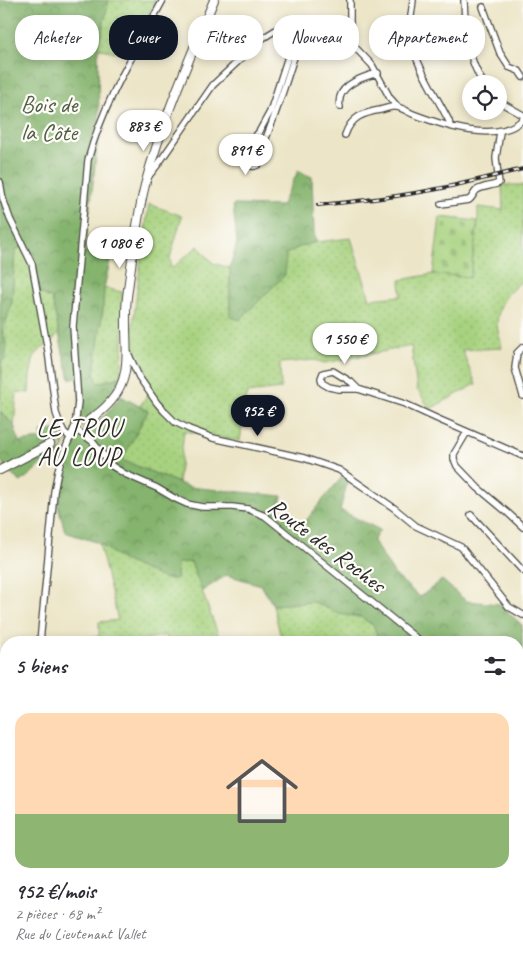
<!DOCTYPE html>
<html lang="fr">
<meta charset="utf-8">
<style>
body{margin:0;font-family:Caveat,sans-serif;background:#f7f7f7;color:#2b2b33;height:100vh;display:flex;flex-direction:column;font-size:19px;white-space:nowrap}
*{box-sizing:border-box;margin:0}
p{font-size:16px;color:#7c7c81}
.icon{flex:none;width:28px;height:28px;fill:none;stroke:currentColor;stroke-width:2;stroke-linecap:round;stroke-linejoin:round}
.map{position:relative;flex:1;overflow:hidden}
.sheet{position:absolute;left:0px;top:636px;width:524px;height:336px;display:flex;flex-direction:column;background:#fff;border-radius:20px 20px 0 0;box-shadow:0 2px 8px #0003}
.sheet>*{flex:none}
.top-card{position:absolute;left:15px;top:15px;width:494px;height:45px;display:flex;gap:10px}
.tools{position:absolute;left:462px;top:75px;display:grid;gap:10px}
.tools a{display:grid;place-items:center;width:45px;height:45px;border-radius:50%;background:#fff;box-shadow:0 2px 8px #0003;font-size:25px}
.price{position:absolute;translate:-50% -42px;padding:0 11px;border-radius:18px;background:#fff;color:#222;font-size:16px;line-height:32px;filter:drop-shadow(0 1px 2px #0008)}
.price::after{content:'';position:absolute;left:50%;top:30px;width:15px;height:11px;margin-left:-8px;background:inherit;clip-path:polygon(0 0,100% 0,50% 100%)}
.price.selected{background:#111827;color:#fff}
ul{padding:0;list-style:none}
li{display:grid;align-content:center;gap:10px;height:265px;padding:0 15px}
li+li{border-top:1px solid #e1e1e2}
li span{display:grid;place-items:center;height:155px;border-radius:15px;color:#555}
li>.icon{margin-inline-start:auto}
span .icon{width:90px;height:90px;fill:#fffc;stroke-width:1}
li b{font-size:21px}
h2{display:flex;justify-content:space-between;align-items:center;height:60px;padding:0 15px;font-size:21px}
.chip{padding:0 18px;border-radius:20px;background:#fff;box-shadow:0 2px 8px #0003;font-size:18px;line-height:45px}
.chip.selected{background:#111827;color:#fff}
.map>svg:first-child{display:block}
.green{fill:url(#green-dots);stroke:#697e55}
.forest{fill:url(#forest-crowns);stroke:#58704c}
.cemetery{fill:url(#cemetery-stones);stroke:#697e55}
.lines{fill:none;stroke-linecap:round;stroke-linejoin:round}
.major-tunnel{stroke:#c5c0a8;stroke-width:8;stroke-dasharray:8 4;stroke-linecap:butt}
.minor-casing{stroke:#484742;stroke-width:8}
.major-casing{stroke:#484742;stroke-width:10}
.minor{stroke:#fff;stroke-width:5.5}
.major{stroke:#fff;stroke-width:8}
.rail-casing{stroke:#2b2b2b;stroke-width:4}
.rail{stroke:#fdfcf7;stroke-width:2;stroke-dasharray:5.5;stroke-linecap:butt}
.labels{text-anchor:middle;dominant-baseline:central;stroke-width:4.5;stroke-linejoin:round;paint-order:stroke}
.park-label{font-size:24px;fill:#505d44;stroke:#fdfcf7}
.street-label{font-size:24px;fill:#2b2b2b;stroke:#fdfcf7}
.neighbourhood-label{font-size:25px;letter-spacing:1px;fill:#2b2b2b;stroke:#fdfcf7}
</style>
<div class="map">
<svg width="523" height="972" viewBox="0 0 523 972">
<defs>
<pattern id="green-dots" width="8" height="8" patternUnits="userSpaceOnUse" patternTransform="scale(1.25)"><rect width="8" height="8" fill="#a7d27f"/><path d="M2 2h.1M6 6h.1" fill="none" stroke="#90b46e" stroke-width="1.8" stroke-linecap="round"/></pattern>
<pattern id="forest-crowns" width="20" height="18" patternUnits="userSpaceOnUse" patternTransform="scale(1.25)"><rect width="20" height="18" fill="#85b46e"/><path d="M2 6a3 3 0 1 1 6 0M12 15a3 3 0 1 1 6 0" fill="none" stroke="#6d935b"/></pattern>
<pattern id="cemetery-stones" width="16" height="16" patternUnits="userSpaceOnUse" patternTransform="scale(1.25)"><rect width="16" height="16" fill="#a7d27f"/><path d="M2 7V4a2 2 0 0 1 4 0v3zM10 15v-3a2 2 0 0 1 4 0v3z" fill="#90b46e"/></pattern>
</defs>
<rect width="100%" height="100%" fill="#fdfcf7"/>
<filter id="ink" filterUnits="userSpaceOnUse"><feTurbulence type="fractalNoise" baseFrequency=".02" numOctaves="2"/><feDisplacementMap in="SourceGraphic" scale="10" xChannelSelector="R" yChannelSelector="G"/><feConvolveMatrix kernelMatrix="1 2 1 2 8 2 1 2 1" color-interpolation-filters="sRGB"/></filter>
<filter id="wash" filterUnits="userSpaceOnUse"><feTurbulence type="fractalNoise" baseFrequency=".0096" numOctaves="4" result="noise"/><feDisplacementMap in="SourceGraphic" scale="20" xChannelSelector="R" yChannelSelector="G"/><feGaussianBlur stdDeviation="1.12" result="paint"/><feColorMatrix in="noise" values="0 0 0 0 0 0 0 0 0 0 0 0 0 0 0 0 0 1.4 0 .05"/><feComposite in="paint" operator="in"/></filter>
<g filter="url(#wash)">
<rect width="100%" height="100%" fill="#ece5c7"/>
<path class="green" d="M109 0H156L127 55 98 48Z
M502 185H523V280C508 292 498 303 497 324 497 331 501 340 502 348L462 350 476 384 430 409 417 389 411 346 325 363 314 360 280 363 281 389 247 393 240 441 184 431 178 483 121 460 148 411 140 406 151 389 132 354 133 324 142 250 149 204 182 216 170 258 171 269 198 246 213 263 230 268V317L286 254 299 247 316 242 351 238 370 299 401 296 400 280 433 274 470 277 478 221V207L503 210Z
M26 245 37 270 39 292 52 299 59 333 49 344 41 349 34 357 30 376 29 393 17 392 14 425 0 412 2 331 4 328 12 301 15 250Z
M104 288 122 292 123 351 122 364 120 377 97 383 94 374 103 308Z
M99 543 121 559 176 563 191 562 221 642H167L165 635 135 642H44V640L99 637V622L118 620Z
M314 602 339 614 361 617 374 626 379 642H282L273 605Z"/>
<path class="forest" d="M0 0H109L98 48 99 130 85 251 110 261 104 288 103 308 94 374 98 383 120 377 116 390 99 409 79 421 80 377 70 379 63 353 52 299 39 292 37 270 26 245 15 250 12 301 4 329 2 331C7 339 7 350 5 359L1 362 2 368 0 399Z
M298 171 312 177 314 232 316 242 299 247 286 254 285 275 240 320 230 317V268L237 243 233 205 281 206Z
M121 396 148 411 122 460 189 487 282 496 279 510 302 526 316 508 342 477 348 480 340 510 380 530 373 541 395 575 420 597 442 580 466 601 499 604 522 625 523 906 518 888V642H379L374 626 361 617 339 614 314 602 273 605 261 585 227 575 202 591 191 562 177 563 176 579H165L121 559 99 543 65 532 58 505 64 467 75 439 106 414Z
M0 412 14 425 19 442 42 439 41 432 60 429 65 444 57 462 42 464 21 482 9 473 0 459Z"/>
<path class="cemetery" d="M440 217 478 221 470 277 433 274Z"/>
</g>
<g filter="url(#ink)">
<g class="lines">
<path class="major-tunnel" d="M50 444 89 420"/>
<g class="minor-casing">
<path id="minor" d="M413 0C412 11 409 24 410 35 413 61 437 97 449 121L450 126
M464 0C465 30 467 59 484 84
M483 7 500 53 509 67 519 71 523 77
M300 26 301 35C290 69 280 104 266 138 264 145 266 158 260 163 253 170 245 164 242 157L251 141 259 132 270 112 296 32Z
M350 42V0
M499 99 505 105 523 115
M340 107C335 86 362 77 378 73
M345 135C351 117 363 113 380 110 385 109 391 106 396 107 401 107 408 112 413 114 442 125 498 145 523 119
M148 177 159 163 213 85 263 38 279 28 289 25 320 28 330 30 350 42 372 65 390 98 397 106
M0 182 3 199 10 219 32 264 48 351 56 413 60 424 64 432 71 438
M441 204 469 200C473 197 474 192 477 190 483 186 493 186 499 183L496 158 500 132
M523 347 517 353 515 368 523 396
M128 353 139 377 157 403 164 411 175 422 189 429 213 438 304 458 339 470 394 508 416 526 461 547 509 607 523 615
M358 389 351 382 333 371 323 373 321 378 322 383 329 387 339 389H358L405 404 440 420 523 456
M75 429 92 441 112 466 125 474 157 488 174 498 187 504 202 507H232L248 509 265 516 280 528 421 642
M467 432 454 454V459L457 466 478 488 508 513 523 527
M471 515 523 571
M40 642 47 568 54 492 58 471 61 459 75 426 78 402 73 326 88 160C103 103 135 52 163 0
M518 771 521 778 523 786
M0 889 6 882
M0 893 6 897
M0 923 6 941
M16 966 19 972
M252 966 254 972
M407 966 409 972
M453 966 469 972
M428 972 443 966"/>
</g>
<g class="major-casing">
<path id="major" d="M89 420C143 385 121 348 127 297 132 260 136 221 145 185 162 121 189 60 214 0
M0 470 50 444"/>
</g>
<use href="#minor" class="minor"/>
<use href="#major" class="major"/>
<g class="rail-casing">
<path id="rail" d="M318 205C352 202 387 198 421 192 456 186 489 177 523 169"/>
</g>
<use href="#rail" class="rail"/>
</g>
</g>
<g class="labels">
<g class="park-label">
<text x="49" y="104">Bois de<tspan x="49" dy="28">la Côte</tspan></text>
</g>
<g class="street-label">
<text transform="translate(327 545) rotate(37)">Route des Roches</text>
</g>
<g class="neighbourhood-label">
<text x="79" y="428">LE TROU<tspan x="79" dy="29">AU LOUP</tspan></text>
</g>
</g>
</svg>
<div class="tools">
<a><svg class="icon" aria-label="locate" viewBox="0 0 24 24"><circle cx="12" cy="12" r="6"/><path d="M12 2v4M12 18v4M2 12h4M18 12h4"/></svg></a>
</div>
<b class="price" style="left:144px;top:152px">883 €</b>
<b class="price" style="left:246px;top:176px">891 €</b>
<b class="price" style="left:120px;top:269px">1 080 €</b>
<b class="price" style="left:345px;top:365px">1 550 €</b>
<b class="price selected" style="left:258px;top:437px">952 €</b>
<div class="top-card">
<a class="chip">Acheter</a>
<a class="chip selected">Louer</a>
<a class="chip">Filtres</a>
<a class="chip">Nouveau</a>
<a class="chip">Appartement</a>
</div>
<section class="sheet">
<h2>5 biens<svg class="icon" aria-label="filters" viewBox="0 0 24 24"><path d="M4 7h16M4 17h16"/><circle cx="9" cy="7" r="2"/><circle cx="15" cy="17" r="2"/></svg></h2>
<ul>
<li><span style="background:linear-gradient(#ffd9b3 65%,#8fb573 0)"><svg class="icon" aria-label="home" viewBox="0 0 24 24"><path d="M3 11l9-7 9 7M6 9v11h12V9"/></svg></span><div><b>952 €/mois</b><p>2 pièces · 68 m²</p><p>Rue du Lieutenant Vallet</p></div></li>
</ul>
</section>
</div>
